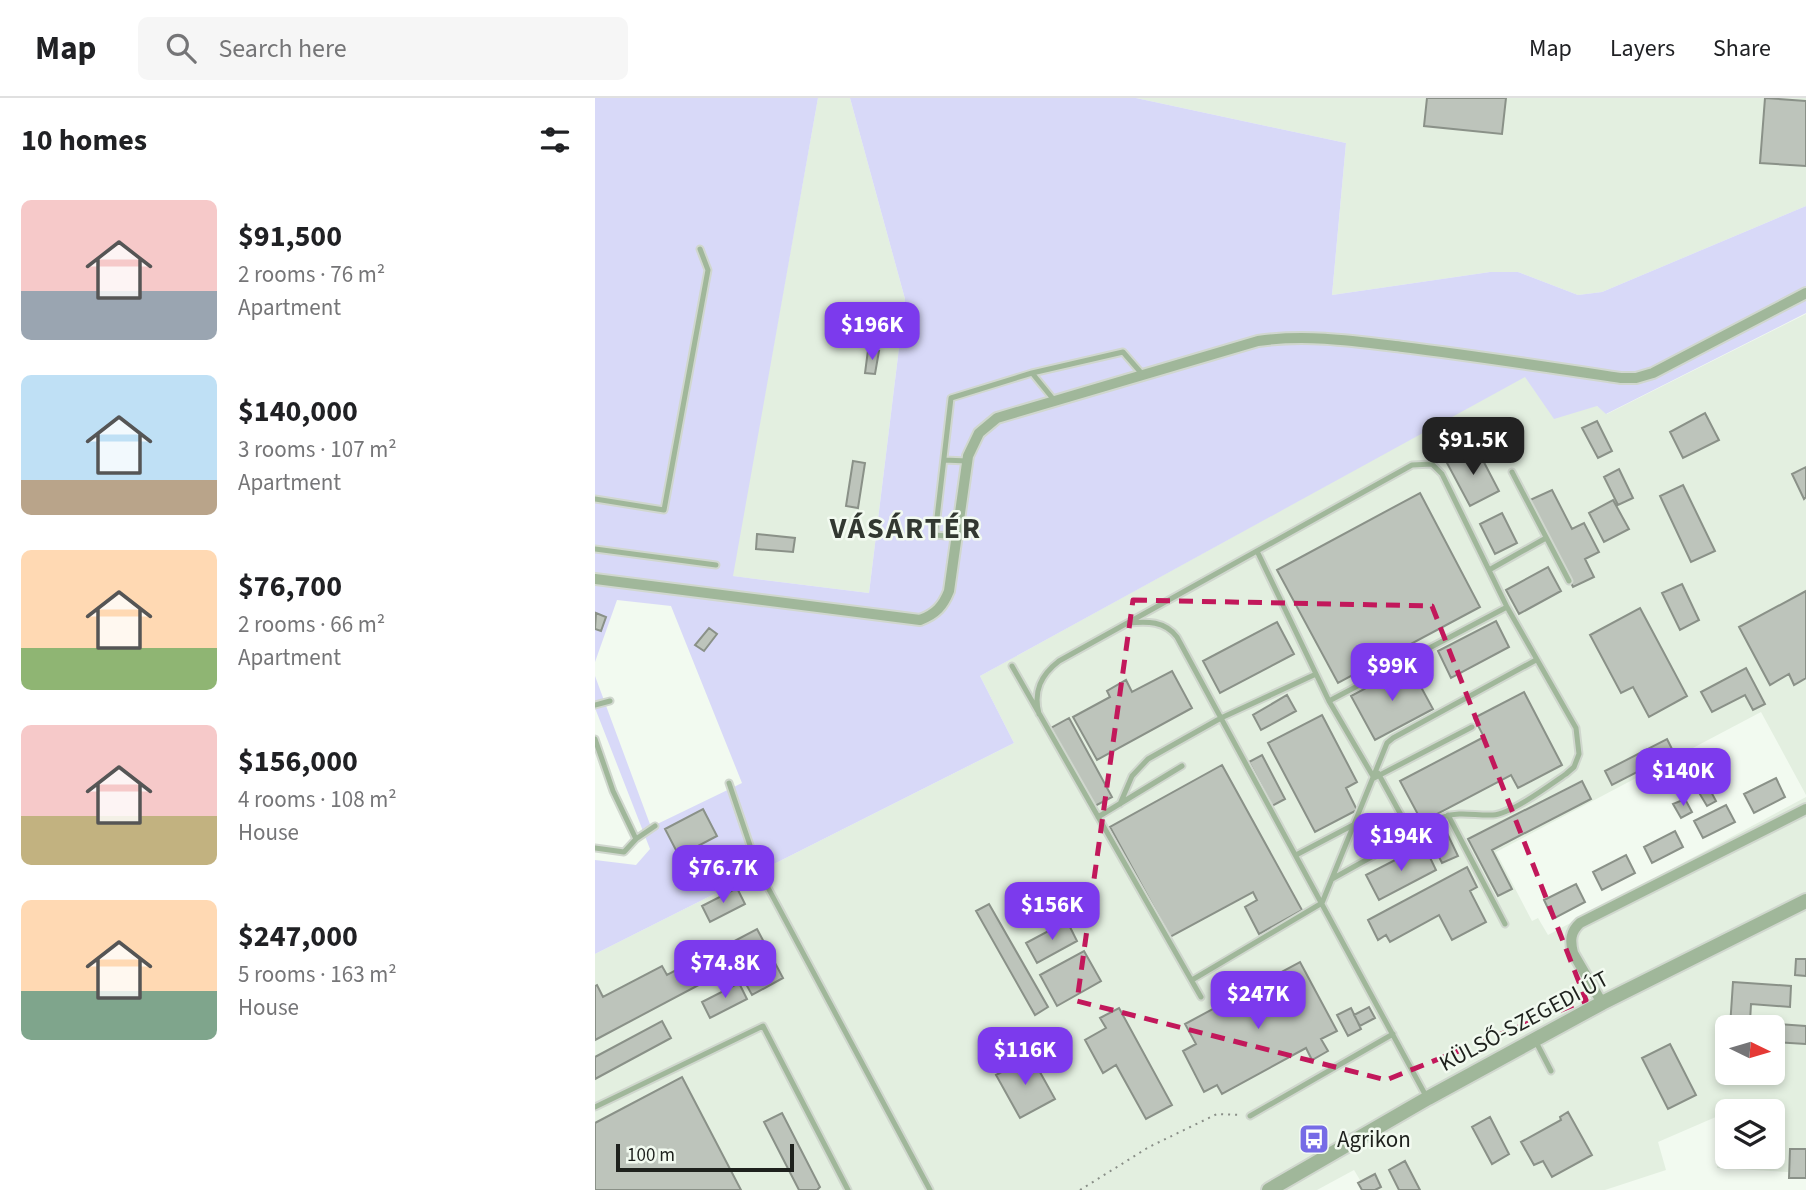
<!DOCTYPE html>
<meta charset="utf-8">
<style>
body{margin:0;font-family:"Source Sans 3",sans-serif;background:#f6f6f6;color:#202124;height:100vh;display:flex;flex-direction:column;font-size:26px;white-space:nowrap}
*{box-sizing:border-box;margin:0}
p{font-size:23px;color:#757577}
.icon{flex:none;width:38px;height:38px;fill:none;stroke:currentColor;stroke-width:2;stroke-linecap:round;stroke-linejoin:round}
.map{position:relative;flex:1;overflow:hidden}
.drawer{display:flex;flex-direction:column;background:#fff;width:595px}
.drawer>*{flex:none}
.needle{width:46px;rotate:95deg}
.fabs{position:absolute;left:1120px;top:917px;display:grid;gap:14px}
.fabs a{display:grid;place-items:center;width:70px;height:70px;border-radius:10px;background:#fff;box-shadow:0 4px 10px #0003;font-size:35px}
.scale{position:absolute;left:21px;bottom:18px;width:178px;box-sizing:border-box;padding-left:7px;border:4px solid #1e211d;border-top:0;font-size:19px;line-height:24px;white-space:nowrap;color:#1e211d;-webkit-text-stroke:5px #f2faf0;paint-order:stroke}
.price{position:absolute;translate:-50% -60px;padding:0 16px;border-radius:14px;background:#7c3aed;color:#fff;font-size:23px;line-height:46px;filter:drop-shadow(0 2px 4px #0008)}
.price::after{content:'';position:absolute;left:50%;top:42px;width:21px;height:16px;margin-left:-10px;background:inherit;clip-path:polygon(0 0,100% 0,50% 100%)}
.price.selected{background:#222;color:#fff}
ul{padding:0;list-style:none}
li{display:flex;align-items:center;gap:21px;height:175px;padding:0 21px}
li span{display:grid;place-items:center;flex:none;width:196px;height:140px;border-radius:10px;color:#555}
li>.icon{margin-inline-start:auto}
span .icon{width:84px;height:84px;fill:#fffc;stroke-width:1}
li b{font-size:30px}
h2{display:flex;justify-content:space-between;align-items:center;height:84px;padding:0 21px;font-size:30px}
header{display:flex;align-items:center;gap:42px;box-sizing:border-box;height:98px;padding:0 35px;background:#fff;border-bottom:2px solid #e0e0e0}
header strong{font-size:33px}
nav{display:flex;gap:38px;margin-inline-start:auto;font-size:24px}
.search{width:490px;height:63px;background:#f6f6f6;display:flex;align-items:center;gap:18px;box-sizing:border-box;padding:0 24px;border-radius:10px;color:#757577;font-size:26px}
main{display:flex;flex:1;min-height:0}
.map>svg:first-child{display:block}
.built{fill:#e3efe0;fill-rule:evenodd}
.green{fill:#d8d9f8}
.building{fill:#bdc4bb;stroke:#8a9188;stroke-width:2}
.lines{fill:none;stroke-linecap:round;stroke-linejoin:round}
.service-casing{stroke:#d0d7ce;stroke-width:9}
.minor-casing{stroke:#d0d7ce;stroke-width:14}
.tertiary-casing{stroke:#d0d7ce;stroke-width:18}
.path{stroke:#898e87;stroke-width:2;stroke-dasharray:2 5;stroke-linecap:butt}
.service{stroke:#a0b79a;stroke-width:5}
.minor{stroke:#a0b79a;stroke-width:10}
.tertiary{stroke:#a0b79a;stroke-width:14}
.marked{fill:none;stroke:#c2185b;stroke-width:5;stroke-dasharray:14 9;stroke-linejoin:round}
.labels{text-anchor:middle;dominant-baseline:central;stroke-width:5;stroke-linejoin:round;paint-order:stroke}
.street-label{font-size:23px;fill:#1e211d;stroke:#f2faf0}
.poi-label{font-size:23px;fill:#1e211d;stroke:#f2faf0;text-anchor:start}
.district-label{font-size:30px;font-weight:bold;letter-spacing:2px;fill:#323831;stroke:#f2faf0}
</style>
<header>
<strong>Map</strong>
<div class="search"><svg class="icon" aria-label="search" viewBox="0 0 24 24"><circle cx="10" cy="10" r="6"/><path d="M15 15l6 6"/></svg>Search here</div>
<nav><a>Map</a><a>Layers</a><a>Share</a></nav>
</header>
<main>
<section class="drawer">
<h2>10 homes<svg class="icon" aria-label="filters" viewBox="0 0 24 24"><path d="M4 7h16M4 17h16"/><circle cx="9" cy="7" r="2"/><circle cx="15" cy="17" r="2"/></svg></h2>
<ul>
<li><span style="background:linear-gradient(#f6c9c9 65%,#9aa5b1 0)"><svg class="icon" aria-label="home" viewBox="0 0 24 24"><path d="M3 11l9-7 9 7M6 9v11h12V9"/></svg></span><div><b>$91,500</b><p>2 rooms · 76 m²</p><p>Apartment</p></div></li>
<li><span style="background:linear-gradient(#bfe0f5 75%,#b9a48a 0)"><svg class="icon" aria-label="home" viewBox="0 0 24 24"><path d="M3 11l9-7 9 7M6 9v11h12V9"/></svg></span><div><b>$140,000</b><p>3 rooms · 107 m²</p><p>Apartment</p></div></li>
<li><span style="background:linear-gradient(#ffd9b3 70%,#8fb573 0)"><svg class="icon" aria-label="home" viewBox="0 0 24 24"><path d="M3 11l9-7 9 7M6 9v11h12V9"/></svg></span><div><b>$76,700</b><p>2 rooms · 66 m²</p><p>Apartment</p></div></li>
<li><span style="background:linear-gradient(#f6c9c9 65%,#c2b280 0)"><svg class="icon" aria-label="home" viewBox="0 0 24 24"><path d="M3 11l9-7 9 7M6 9v11h12V9"/></svg></span><div><b>$156,000</b><p>4 rooms · 108 m²</p><p>House</p></div></li>
<li><span style="background:linear-gradient(#ffd9b3 65%,#7fa58c 0)"><svg class="icon" aria-label="home" viewBox="0 0 24 24"><path d="M3 11l9-7 9 7M6 9v11h12V9"/></svg></span><div><b>$247,000</b><p>5 rooms · 163 m²</p><p>House</p></div></li>
</ul>
</section>
<div class="map">
<svg width="1211" height="1092" viewBox="0 0 1211 1092">
<rect width="100%" height="100%" fill="#f2faf0"/>
<path class="built" d="M223 0H255L310 201 274 495 137 478Z
M541 0H1211V108L1007 194 983 197 923 174H895L737 197 751 45Z
M1211 216V697L1166 614 901 754 937 823 943 820 953 837 1211 699V1075L1122 1070 1130 1015 1063 1044 1071 1072 1010 1092H771L759 1072 722 1092H0V856L419 645 385 578 930 278 1002 308 1012 316ZM1132 929H1178V975H1132ZM1132 1013H1178V1059H1132Z"/>
<path class="green" d="M0 0H223L138 478 274 495 310 201 255 0H541L751 45 737 197 895 174H923L983 197 1007 194 1211 108V215L1011 316 1002 308 959 321 930 279 385 578 419 645 0 856V762L41 767 55 751 0 610V578L56 729 147 685 76 508 22 502 0 564Z"/>
<path class="building" d="M832 0H911L907 36 829 28Z
M1170 0 1211 3V68L1165 65Z
M273 252 284 253 280 276 270 275Z
M1110 315 1124 342 1088 360 1075 334Z
M1002 323 1017 353 1003 360 987 330Z
M881 349 904 393 875 408 852 365Z
M258 363 270 365 263 410 251 408Z
M1211 369V399L1209 401 1197 376Z
M1024 371 1038 400 1023 407 1009 379Z
M1088 387 1120 453 1096 464 1065 398Z
M957 392 977 431 989 425 1004 454 990 461 999 479 978 489 935 402Z
M825 395 885 509 743 585 682 472Z
M1018 402 1034 431 1009 444 994 415Z
M907 415 922 445 900 456 885 426Z
M162 436 200 440 198 454 161 451Z
M953 469 966 493 924 516 911 492Z
M1087 486 1104 522 1085 532 1067 495Z
M1211 493V580L1199 587 1194 576 1175 587 1144 529Z
M1045 510 1092 598 1054 619 1038 589 1026 595 995 537Z
M1 515 11 519 6 533 0 531Z
M901 523 914 549 856 580 843 553Z
M682 524 699 556 625 595 608 563Z
M114 530 122 536 109 553 100 547Z
M814 567 838 611 780 642 756 598Z
M1151 570 1170 606 1158 612 1150 597 1117 614 1106 594Z
M577 573 597 610 502 662 478 619 515 599 512 593 531 582 537 594Z
M929 594 967 667 923 690 916 677 827 724 805 683 889 639 879 620Z
M692 597 701 613 666 632 658 617Z
M727 617 762 684 751 690 762 712 720 734 673 645Z
M474 620 517 699 500 708 456 630Z
M1072 641 1079 655 1017 687 1010 673Z
M667 657 690 701 677 708 654 664Z
M627 667 707 812 664 836 650 809 662 802 658 794 575 839 515 729Z
M1181 680 1190 699 1159 715 1149 696Z
M987 683 996 701 897 752 917 791 903 798 873 741Z
M1113 688 1121 703 1112 708 1103 693Z
M1090 701 1097 714 1086 720 1078 706Z
M1131 707 1140 724 1108 740 1099 723Z
M108 711 122 738 84 758 70 731Z
M851 733 863 758 847 765 835 741Z
M1080 733 1088 749 1057 765 1049 749Z
M829 747 841 772 784 802 771 777Z
M1031 757 1040 775 1007 792 998 774Z
M872 769 882 789 875 793 891 824 857 842 844 817 795 844 791 837 783 842 773 822Z
M981 786 990 804 958 821 949 802Z
M142 790 150 806 115 824 107 808Z
M394 806 453 909 440 917 381 813Z
M472 823 482 843 442 865 431 845Z
M162 831 188 880 157 897 130 848Z
M121 851 132 872 0 942V888L2 887 8 899 67 868 72 877Z
M489 853 506 883 462 908 445 877Z
M1201 861H1211V878L1200 877Z
M705 864 742 933 726 941 733 953 717 962 711 950 627 996 622 987 609 994 588 953 601 946 590 926Z
M1138 884 1196 888 1195 909 1156 906 1155 924 1211 928V946L1178 944V929H1135Z
M144 885 152 901 115 920 107 904Z
M774 909 780 920 765 928 759 917Z
M524 910 577 1007 551 1021 521 967 508 975 490 942 511 930 505 920Z
M756 910 766 931 753 938 742 917Z
M67 923 76 940 0 981V959Z
M1075 946 1101 997 1073 1011 1047 960Z
M436 958 460 1001 425 1020 401 977Z
M87 979 146 1092H0V1025Z
M973 1014 997 1057 957 1079 948 1063 939 1067 926 1044 966 1022 965 1019Z
M187 1015 225 1089 222 1092H204L169 1024Z
M895 1019 914 1056 897 1066 877 1029Z
M1195 1051H1211V1080H1194Z
M810 1063 825 1092H804L794 1072Z
M780 1076 786 1089 780 1092H767L763 1085Z"/>
<g class="lines">
<g class="service-casing">
<path id="service" d="M437 275 528 254 548 277
M349 362 372 363
M917 374 974 483
M0 401 69 412 113 172 105 151
M362 439 340 437 356 300 437 275 459 302
M0 451 121 467
M662 453 734 603 779 680 877 629
M894 472 951 440
M534 525C552 523 570 523 582 539L831 998
M417 568 606 899
M734 603 912 509
M0 607 15 603
M444 616C438 593 446 577 464 563L817 367 837 366 847 376 912 509 981 630 984 656 979 669 971 676C955 687 916 716 898 717 881 718 865 713 848 719L737 781
M0 641 18 693 41 741 29 754 0 750
M783 675 817 737
M134 685 163 771 335 1092
M525 706 537 678 553 661 626 620 721 576
M853 717 910 826
M503 719 587 668
M41 741 60 728
M701 757 760 726
M597 882 727 805 792 645 798 640 941 562
M940 942 956 973
M0 1009 168 928 253 1092
M655 1018 798 936"/>
</g>
<g class="minor-casing">
<path id="minor" d="M0 481 325 522C341 516 348 508 354 493L373 358 384 335 402 320 663 243C712 236 759 243 808 249 881 258 953 269 1026 280H1041L1058 275 1211 195
M1007 905 978 855C975 843 975 834 985 825L1211 711"/>
</g>
<g class="tertiary-casing">
<path id="tertiary" d="M674 1092 833 1000 1007 905 1211 803"/>
</g>
<path class="path" d="M485 1092 554 1049 622 1016 646 1017"/>
<use href="#service" class="service"/>
<use href="#minor" class="minor"/>
<use href="#tertiary" class="tertiary"/>
</g>
<path class="marked" d="M538 502 837 508 991 902 791 982 482 903Z"/>
<defs>
<g id="bus-square" transform="scale(1.575)"><rect x="-9" y="-9" width="18" height="18" rx="4" fill="#766be6" stroke="#f2faf0"/><path d="M-5-6H5V4H4V6H2V4H-2V6H-4V4H-5ZM-3.5-4V0h7V-4ZM-3.5 1.2v1.5H-2V1.2ZM2 1.2v1.5H3.5V1.2Z" fill="#fff"/></g>
</defs>
<g fill-rule="evenodd">
<use href="#bus-square" x="719" y="1041"/>
</g>
<g class="labels">
<g class="street-label">
<text transform="translate(929 923) rotate(-28)">KÜLSŐ-SZEGEDI ÚT</text>
</g>
<g class="poi-label">
<text x="742" y="1041">Agrikon</text>
</g>
<g class="district-label">
<text x="311" y="430">VÁSÁRTÉR</text>
</g>
</g>
</svg>
<div class="fabs">
<a><svg class="needle" viewBox="-14 -14 28 28"><path d="M0-13l5 13h-10z" fill="#e53935"/><path d="M0 13l5-13h-10z" fill="#757577"/></svg></a>
<a><svg class="icon" aria-label="layers" viewBox="0 0 24 24"><path d="M12 4l9 5-9 5-9-5zM3 14l9 5 9-5"/></svg></a>
</div>
<div class="scale">100 m</div>
<b class="price" style="left:277px;top:264px">$196K</b>
<b class="price selected" style="left:878px;top:379px">$91.5K</b>
<b class="price" style="left:797px;top:605px">$99K</b>
<b class="price" style="left:1088px;top:710px">$140K</b>
<b class="price" style="left:806px;top:775px">$194K</b>
<b class="price" style="left:128px;top:807px">$76.7K</b>
<b class="price" style="left:457px;top:844px">$156K</b>
<b class="price" style="left:130px;top:902px">$74.8K</b>
<b class="price" style="left:663px;top:933px">$247K</b>
<b class="price" style="left:430px;top:989px">$116K</b>
</div>
</main>
